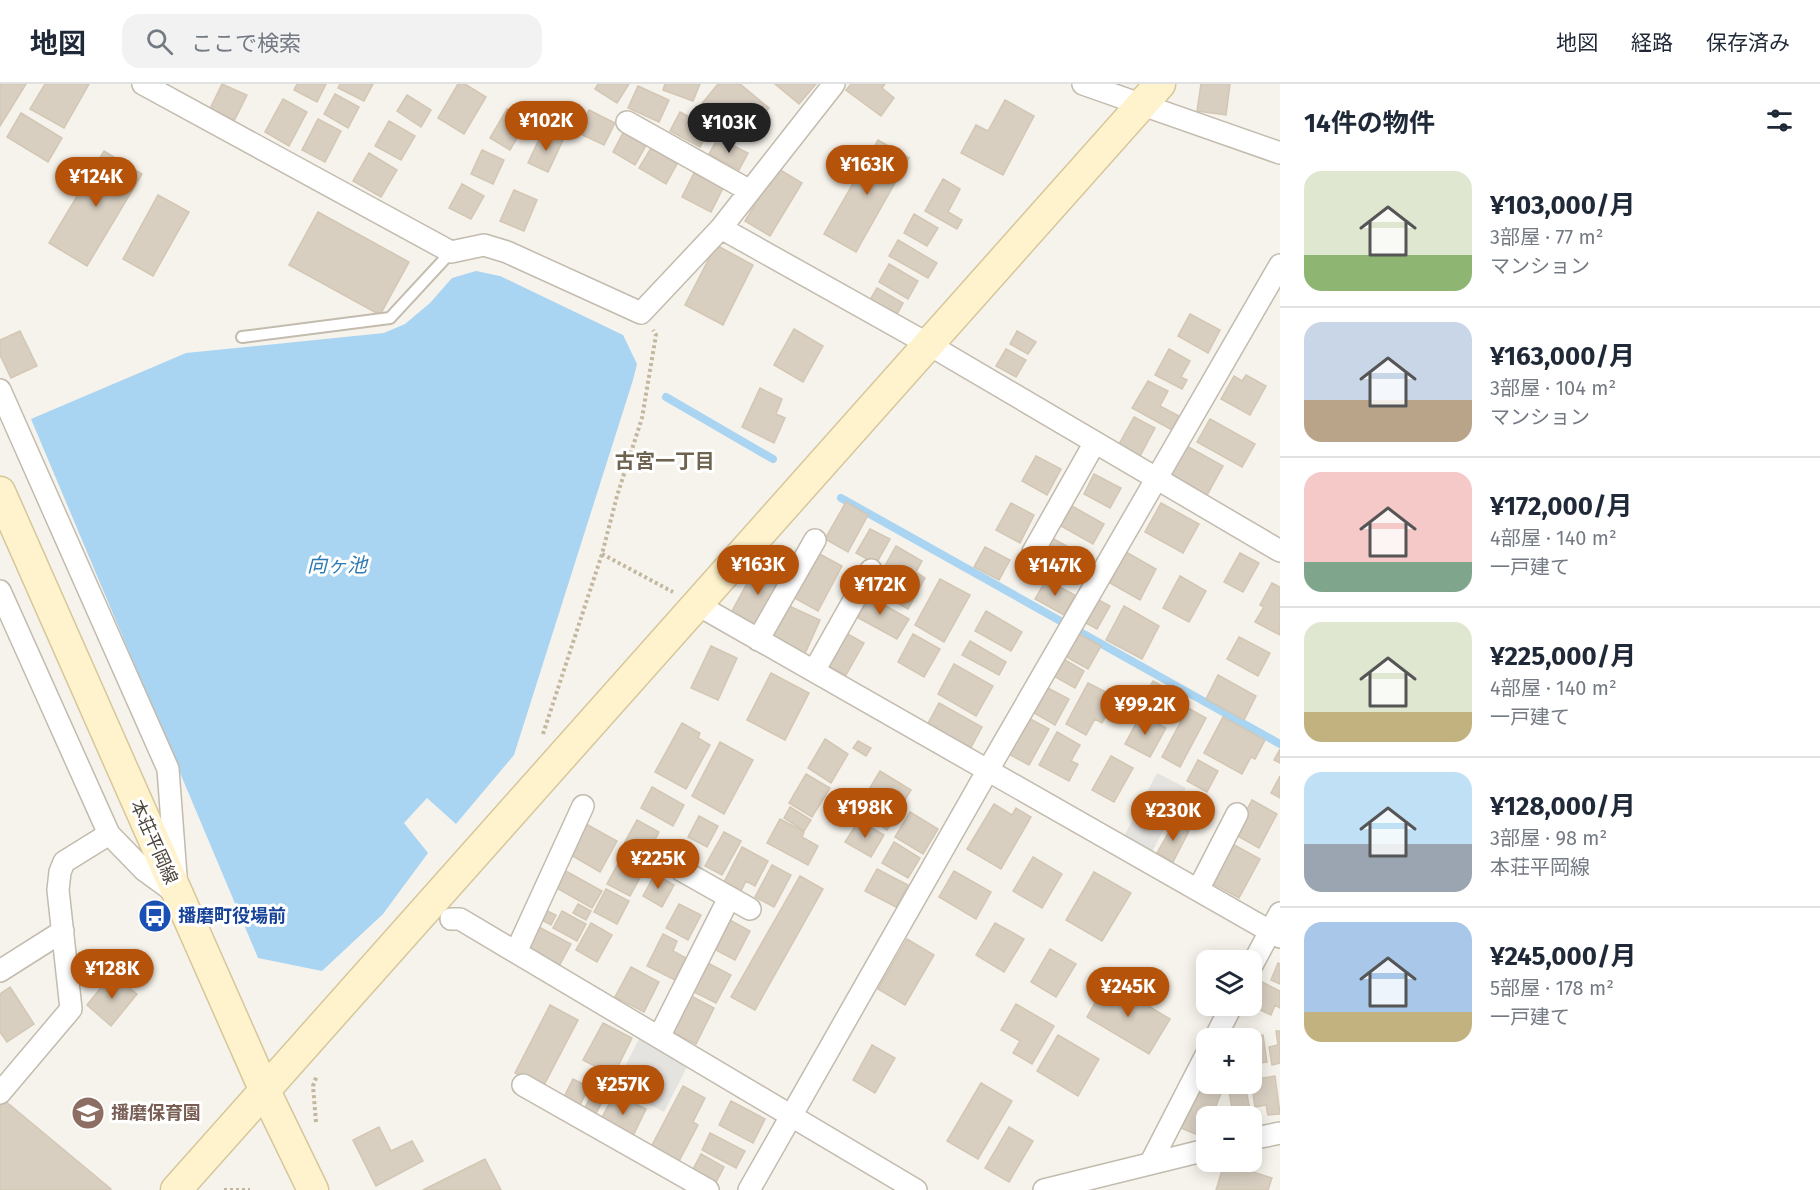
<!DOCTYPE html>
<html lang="ja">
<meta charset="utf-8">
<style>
body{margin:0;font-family:"Fira Sans","Noto Sans JP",sans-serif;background:#f2f2f3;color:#1f2937;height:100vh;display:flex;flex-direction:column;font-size:22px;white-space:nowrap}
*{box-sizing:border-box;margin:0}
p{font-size:20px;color:#747a83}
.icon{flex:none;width:33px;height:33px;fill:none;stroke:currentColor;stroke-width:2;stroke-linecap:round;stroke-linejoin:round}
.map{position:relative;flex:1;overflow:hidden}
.sheet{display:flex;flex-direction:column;background:#fff;width:540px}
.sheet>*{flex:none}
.buttons{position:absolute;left:1196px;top:866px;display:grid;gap:12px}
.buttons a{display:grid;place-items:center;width:66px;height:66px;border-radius:12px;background:#fff;box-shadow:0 3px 15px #0003;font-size:30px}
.price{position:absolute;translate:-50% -51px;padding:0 14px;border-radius:21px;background:#b45309;color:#fff;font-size:20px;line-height:39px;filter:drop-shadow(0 2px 3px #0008)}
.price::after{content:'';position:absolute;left:50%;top:36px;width:18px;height:14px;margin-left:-9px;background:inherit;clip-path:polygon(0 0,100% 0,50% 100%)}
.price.selected{background:#222;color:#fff}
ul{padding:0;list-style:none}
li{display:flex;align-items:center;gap:18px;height:150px;padding:0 24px}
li+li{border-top:2px solid #e0e1e3}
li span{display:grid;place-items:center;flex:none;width:168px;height:120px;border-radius:18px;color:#555}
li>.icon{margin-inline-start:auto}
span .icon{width:72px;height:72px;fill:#fffc;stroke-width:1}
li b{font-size:26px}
h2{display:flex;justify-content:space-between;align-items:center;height:72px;padding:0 24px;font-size:26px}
header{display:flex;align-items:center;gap:36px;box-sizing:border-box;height:84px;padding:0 30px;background:#fff;border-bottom:2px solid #e0e1e3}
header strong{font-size:28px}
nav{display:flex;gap:33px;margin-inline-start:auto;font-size:21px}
.search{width:420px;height:54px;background:#f2f2f3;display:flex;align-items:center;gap:15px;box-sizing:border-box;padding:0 21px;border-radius:18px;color:#747a83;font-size:22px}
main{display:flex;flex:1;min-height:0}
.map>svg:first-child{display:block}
.parking{fill:#e5e3e0}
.water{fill:#a9d4f2}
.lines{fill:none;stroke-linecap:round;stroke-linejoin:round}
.stream{stroke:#a9d4f2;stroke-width:8}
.building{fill:#d8cfc1;stroke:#d3c7b4;stroke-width:1.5}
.lane-casing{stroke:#c2bbae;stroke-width:14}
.street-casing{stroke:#c2bbae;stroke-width:24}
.secondary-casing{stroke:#d6c79b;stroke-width:33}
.path{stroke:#c4b79f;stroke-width:4;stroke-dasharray:3 3;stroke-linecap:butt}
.lane{stroke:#fff;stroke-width:10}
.street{stroke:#fff;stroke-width:21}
.secondary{stroke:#fff3cd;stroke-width:30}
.labels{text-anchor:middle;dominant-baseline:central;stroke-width:6;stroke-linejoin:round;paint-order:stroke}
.street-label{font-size:18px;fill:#4b4439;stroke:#fff}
.transit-label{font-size:18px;font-weight:bold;fill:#164399;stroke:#fff;text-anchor:start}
.education-label{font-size:18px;font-weight:bold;fill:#785e54;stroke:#fff;text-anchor:start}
.neighbourhood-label{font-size:20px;font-weight:bold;fill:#6e6250;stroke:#fff}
.water-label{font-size:20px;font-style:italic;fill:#2e7ab2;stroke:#fff}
</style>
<header>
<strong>地図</strong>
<div class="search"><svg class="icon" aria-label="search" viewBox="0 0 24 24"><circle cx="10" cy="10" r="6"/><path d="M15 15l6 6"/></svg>ここで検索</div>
<nav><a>地図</a><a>経路</a><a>保存済み</a></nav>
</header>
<main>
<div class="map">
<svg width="1280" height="1106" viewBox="0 0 1280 1106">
<rect width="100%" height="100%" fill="#f6f3ec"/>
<path class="parking" d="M1157 689 1186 704 1152 768 1124 752Z
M640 953 689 979 664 1028 615 1002Z"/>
<path class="water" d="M476 187 500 192 623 251 637 280 633 296 514 671 456 740 427 714 404 739 428 769 383 830 322 887 258 874 31 335 186 269 384 249 405 240 430 219 452 194Z"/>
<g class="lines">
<path class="stream" d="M666 313 773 375
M841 414 1280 660"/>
</g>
<path class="building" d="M0 0H26L0 42Z
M45 0H89L64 44 30 25Z
M222 0 247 11 233 39 209 27Z
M297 0H326L317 18 294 6Z
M340 0H373L364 17 338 4Z
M458 0H465L486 13 464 50 438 34Z
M598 0H629L617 19 595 5Z
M665 0H700L693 17 663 6Z
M718 0H740L769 24 742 56 700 22Z
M775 0H816L799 20Z
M851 0H885L882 4 894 14 881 32 846 6Z
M1201 0H1230L1226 31 1197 27Z
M638 2 669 16 659 38 628 24Z
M335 10 359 23 348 44 324 30Z
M407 11 431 26 421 43 397 27Z
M283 15 307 28 289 62 265 48Z
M1005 16 1034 32 1003 91 961 69 976 41 988 47Z
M507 25 527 37 510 66 490 54Z
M589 26 615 39 604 61 578 49Z
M680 28 710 44 700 63 670 47Z
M21 29 62 54 48 78 7 53Z
M318 35 341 47 325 78 302 66Z
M389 37 415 52 401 76 375 62Z
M625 45 648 58 635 81 613 68Z
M543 47 563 56 548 88 528 79Z
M718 54 748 69 739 86 709 70Z
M878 56 909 74 856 168 824 150Z
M651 64 677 80 666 100 639 84Z
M482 66 504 76 493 100 471 90Z
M104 67 142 90 87 182 49 159Z
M369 69 397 86 381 113 353 97Z
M777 84 802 99 770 152 745 137Z
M694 89 723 104 711 128 682 113Z
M943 95 960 105 948 128 962 136 957 145 925 127Z
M462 100 484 112 471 135 449 124Z
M514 106 537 116 524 147 500 137Z
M158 111 189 128 153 192 123 175Z
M318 128 409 178 380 231 289 181Z
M914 130 938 144 927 162 904 149Z
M898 156 937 179 928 194 889 172Z
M716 161 753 181 723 241 685 221Z
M889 180 918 197 908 215 879 198Z
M877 204 903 219 894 236 867 221Z
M1190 230 1220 246 1208 269 1178 252Z
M794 245 823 262 803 298 774 281Z
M20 247 37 282 11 294 0 271V256Z
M1017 247 1036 258 1028 270 1010 260Z
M1006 265 1026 276 1016 293 996 282Z
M1169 265 1190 277 1181 293 1187 296 1182 305 1155 291Z
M1246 291 1266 302 1250 331 1221 315 1234 292 1242 297Z
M1148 297 1168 307 1160 322 1179 332 1172 346 1132 324Z
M760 304 782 315 776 330 785 334 774 359 742 343Z
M1134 333 1155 344 1139 374 1118 362Z
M1210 335 1255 360 1242 383 1197 358Z
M1185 361 1223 382 1206 413 1169 392Z
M1036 372 1061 385 1047 411 1022 397Z
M1094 390 1121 404 1110 424 1084 410Z
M846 418 868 431 848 468 825 455Z
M1011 419 1034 431 1020 459 996 446Z
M1161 419 1199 440 1183 469 1145 448Z
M1072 422 1104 440 1093 460 1061 442Z
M870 445 890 455 876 480 856 469Z
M1050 453 1087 473 1074 495 1038 475Z
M896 462 922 477 916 488 925 494 908 525 872 505Z
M985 463 1010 476 999 496 974 483Z
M814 467 842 482 818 527 789 511Z
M1126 468 1156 485 1140 516 1110 499Z
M1240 469 1259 479 1243 508 1224 498Z
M758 479 786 495 759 544 731 529Z
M1180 492 1206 507 1189 538 1163 524Z
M940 495 970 511 944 558 915 541Z
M1046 496 1075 511 1064 531 1035 515Z
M1272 499 1280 503V551L1255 538 1264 523 1260 521Z
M863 509 909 535 897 555 851 530Z
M1095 514 1110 522 1097 545 1082 537Z
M787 521 820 536 803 574 770 558Z
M1124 522 1159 542 1142 575 1106 556Z
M986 527 1022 548 1011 567 975 547Z
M1073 547 1101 562 1088 585 1061 570Z
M844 548 864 559 846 591 826 581Z
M913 550 940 565 924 593 898 578Z
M1239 553 1270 569 1258 592 1227 575Z
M970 557 1006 578 999 591 962 571Z
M711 562 737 574 718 616 691 604Z
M1060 573 1084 587 1075 604 1050 590Z
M954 580 993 602 976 632 938 610Z
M771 589 809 609 785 656 747 636Z
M1218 591 1256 612 1244 636 1206 615Z
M1153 597 1182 613 1170 635 1141 619Z
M1088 599 1116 613 1102 639 1095 635 1086 651 1066 640Z
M1042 601 1069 615 1055 641 1029 626Z
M939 619 982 643 968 669 925 645Z
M1188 624 1206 634 1180 683 1162 673Z
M1141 630 1166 644 1150 673 1125 660Z
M1025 632 1049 645 1029 681 1005 668Z
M1223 633 1265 656 1255 675 1251 673 1242 690 1204 669Z
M682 639 700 649 698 654 710 661 686 705 655 688Z
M1057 648 1080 661 1071 677 1078 680 1069 697 1039 681Z
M825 655 848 670 831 699 808 684Z
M858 657 871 664 866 672 853 664Z
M720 658 753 676 724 730 692 712Z
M1280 665V679L1274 676Z
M1111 672 1133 684 1114 718 1092 706Z
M1198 676 1218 687 1207 708 1187 697Z
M880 687 911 706 887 746 856 727Z
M806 690 830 704 812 733 789 719Z
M1280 692V714L1271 709Z
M652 703 684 721 673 742 641 724Z
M1189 708 1206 717 1195 736 1179 727Z
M1252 716 1277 730 1259 764 1234 750Z
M994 720 1012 731 1016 724 1031 733 1001 785 967 765Z
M790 723 811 736 804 747 784 734Z
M910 728 938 745 923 770 895 753Z
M699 732 718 742 707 763 688 753Z
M780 735 804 748 802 753 818 762 808 781 767 759Z
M637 736 659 748 643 779 620 767Z
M859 736 884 751 871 773 845 758Z
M1174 739 1189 747 1173 778 1157 769Z
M586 740 617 757 600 788 569 770Z
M724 748 741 757 722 791 705 782Z
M1227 757 1260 775 1239 814 1206 796Z
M894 758 920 774 908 794 882 779Z
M742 763 768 777 755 802 746 797 740 809 723 800Z
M1033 773 1062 790 1042 824 1013 807Z
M620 776 643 788 630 812 607 800Z
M772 781 791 791 774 823 755 813Z
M562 785 602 807 592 824 553 802Z
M877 785 908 801 896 823 865 807Z
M954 787 991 808 976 835 939 813Z
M1094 788 1131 809 1102 857 1066 836Z
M655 790 674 801 662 823 643 812Z
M800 792 823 805 755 926 731 913Z
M606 805 629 817 617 840 594 828Z
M578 820 591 827 586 836 573 829Z
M679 820 701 831 688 856 666 844Z
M543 825 556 831 551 841 538 834Z
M562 827 586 840 577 857 553 844Z
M728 835 750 847 735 876 712 864Z
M591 839 612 851 597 878 576 866Z
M995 839 1024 855 1004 888 976 871Z
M537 842 571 860 558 884 524 866Z
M663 850 677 857 673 867 686 874 675 896 647 882Z
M907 855 934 871 905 921 878 905Z
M1050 865 1076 880 1056 913 1031 898Z
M706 878 731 891 716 919 692 907Z
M1278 879 1280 880V900L1271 896Z
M631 883 659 898 644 928 615 913Z
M112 890 137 910 111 942 87 921Z
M1258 896 1280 907V924L1275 921 1271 931 1250 921Z
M1107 897 1170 935 1149 970 1087 933Z
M10 903 34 940 7 958 0 948V910Z
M691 912 714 924 696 960 673 948Z
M1016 920 1054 942 1032 980 1013 969 1020 957 1001 946Z
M550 921 578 936 543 1003 515 989Z
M603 939 632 954 613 992 583 976Z
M1222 946 1241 954H1218Z
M1276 947H1280V979L1272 981 1269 963 1278 961Z
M1058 951 1099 975 1078 1012 1037 987Z
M1263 951 1267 978 1251 980V954H1245Z
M872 961 895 974 875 1009 853 996Z
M1206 984V999H1225L1212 1032H1206L1203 1053 1181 1044Z
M1275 992 1280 1030 1268 1031 1266 1021 1255 1023 1251 996Z
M573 995 589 1003 578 1025 562 1017Z
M981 999 1012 1017 978 1075 947 1057Z
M1245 1000 1251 1032H1222L1233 1030 1228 1002Z
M683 1002 705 1014 693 1038 698 1041 678 1079 650 1065Z
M596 1003 607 1009 594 1033 583 1027Z
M615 1009 646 1025 631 1056 599 1039Z
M4 1016 111 1105 110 1106H0V1021Z
M731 1017 765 1035 753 1059 719 1041Z
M379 1043 391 1067 412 1057 423 1077 376 1102 353 1056Z
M1009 1043 1033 1057 1009 1098 985 1084Z
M710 1049 745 1067 736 1084 702 1066Z
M701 1070 724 1083 713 1104 690 1091Z
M485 1075 501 1106H423Z
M1225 1077 1255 1080 1253 1088 1272 1094 1268 1106H1216Z"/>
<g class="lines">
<g class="lane-casing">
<path id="lane" d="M242 253 390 234 451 168"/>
</g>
<g class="street-casing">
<path id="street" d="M143 0 451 168 484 161 507 168 641 229 721 144 834 0
M1083 0 1280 69
M627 38 750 107
M721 144 928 260 1280 467
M0 306 168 685 176 792
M1033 468 1094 360
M0 507 109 750 144 786 177 810
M698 521 1280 853
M758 556 815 456
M814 587 871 486
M681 786 750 825
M1198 806 1237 730
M451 835H460L916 1106
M516 868 583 722
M1251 883 1280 829
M0 887 63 847
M659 953 729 814
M1215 954 1232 921
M523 1001 708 1106
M0 1009 71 925 58 806 60 788 64 778 109 750
M1251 1055 1280 1049
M1151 1078 1206 971
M749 1106 988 686 1280 181
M1044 1106 1206 1066"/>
</g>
<g class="secondary-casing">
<path id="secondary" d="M0 408 264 1005 313 1106
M176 1106 1160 0"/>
</g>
<path class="path" d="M602 470 673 508
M543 650 602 470 617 412 642 334 656 251 653 246
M316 1038 313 1002 317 991
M224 1106H250"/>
<use href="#lane" class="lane"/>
<use href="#street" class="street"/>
<use href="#secondary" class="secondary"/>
</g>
<defs>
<g id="bus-disc" transform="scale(1.725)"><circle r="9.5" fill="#1a4fb4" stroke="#fff"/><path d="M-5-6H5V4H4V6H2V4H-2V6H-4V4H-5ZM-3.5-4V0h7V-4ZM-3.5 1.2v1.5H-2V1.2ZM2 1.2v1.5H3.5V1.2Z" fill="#fff"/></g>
<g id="school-disc" transform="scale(1.725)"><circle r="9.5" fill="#8d6e63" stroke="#fff"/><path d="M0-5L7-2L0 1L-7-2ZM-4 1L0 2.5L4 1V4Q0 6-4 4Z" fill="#fff"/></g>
</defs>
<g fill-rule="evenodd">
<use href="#bus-disc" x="155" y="832"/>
<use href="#school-disc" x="88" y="1029"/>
</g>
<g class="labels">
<g class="street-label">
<text transform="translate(154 758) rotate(66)">本荘平岡線</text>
</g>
<g class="transit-label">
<text x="178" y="832">播磨町役場前</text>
</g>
<g class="education-label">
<text x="111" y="1029">播磨保育園</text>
</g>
<g class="neighbourhood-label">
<text x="665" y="377">古宮一丁目</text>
</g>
<g class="water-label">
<text x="337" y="481">向ヶ池</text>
</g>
</g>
</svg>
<div class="buttons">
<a><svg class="icon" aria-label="layers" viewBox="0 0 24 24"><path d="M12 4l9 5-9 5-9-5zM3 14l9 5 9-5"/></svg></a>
<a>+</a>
<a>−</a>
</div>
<b class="price" style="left:546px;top:68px">¥102K</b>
<b class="price selected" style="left:729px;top:70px">¥103K</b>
<b class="price" style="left:867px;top:112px">¥163K</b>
<b class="price" style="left:96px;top:124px">¥124K</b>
<b class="price" style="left:758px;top:512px">¥163K</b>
<b class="price" style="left:1055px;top:513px">¥147K</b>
<b class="price" style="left:880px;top:532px">¥172K</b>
<b class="price" style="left:1145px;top:652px">¥99.2K</b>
<b class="price" style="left:865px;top:755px">¥198K</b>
<b class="price" style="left:1173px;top:758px">¥230K</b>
<b class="price" style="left:658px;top:806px">¥225K</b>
<b class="price" style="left:112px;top:916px">¥128K</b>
<b class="price" style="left:1128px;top:934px">¥245K</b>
<b class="price" style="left:623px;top:1032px">¥257K</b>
</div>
<section class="sheet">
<h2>14件の物件<svg class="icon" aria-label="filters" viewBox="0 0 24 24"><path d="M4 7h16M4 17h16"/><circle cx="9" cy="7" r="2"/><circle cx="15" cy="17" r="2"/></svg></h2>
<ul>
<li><span style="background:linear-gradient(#dfe7d0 70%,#8fb573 0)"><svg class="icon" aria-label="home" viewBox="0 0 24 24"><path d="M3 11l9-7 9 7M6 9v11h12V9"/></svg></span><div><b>¥103,000/月</b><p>3部屋 · 77 m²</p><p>マンション</p></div></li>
<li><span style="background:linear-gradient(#c9d6e8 65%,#b9a48a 0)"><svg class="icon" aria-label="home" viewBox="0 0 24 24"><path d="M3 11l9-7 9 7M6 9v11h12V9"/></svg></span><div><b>¥163,000/月</b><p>3部屋 · 104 m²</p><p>マンション</p></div></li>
<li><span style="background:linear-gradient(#f6c9c9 75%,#7fa58c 0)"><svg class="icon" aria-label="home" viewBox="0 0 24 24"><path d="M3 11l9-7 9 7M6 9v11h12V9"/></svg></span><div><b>¥172,000/月</b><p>4部屋 · 140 m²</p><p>一戸建て</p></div></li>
<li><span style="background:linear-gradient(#dfe7d0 75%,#c2b280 0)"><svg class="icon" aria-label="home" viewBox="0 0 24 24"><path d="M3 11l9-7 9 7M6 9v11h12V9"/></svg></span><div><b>¥225,000/月</b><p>4部屋 · 140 m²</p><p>一戸建て</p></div></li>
<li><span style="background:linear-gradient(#bfe0f5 60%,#9aa5b1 0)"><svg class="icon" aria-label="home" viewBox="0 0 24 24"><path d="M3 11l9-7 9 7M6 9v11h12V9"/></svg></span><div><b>¥128,000/月</b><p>3部屋 · 98 m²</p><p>本荘平岡線</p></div></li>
<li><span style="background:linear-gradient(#a9c7e8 75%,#c2b280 0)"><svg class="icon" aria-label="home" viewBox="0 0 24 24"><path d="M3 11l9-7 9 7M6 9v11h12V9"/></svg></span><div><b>¥245,000/月</b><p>5部屋 · 178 m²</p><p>一戸建て</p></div></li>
</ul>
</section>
</main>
